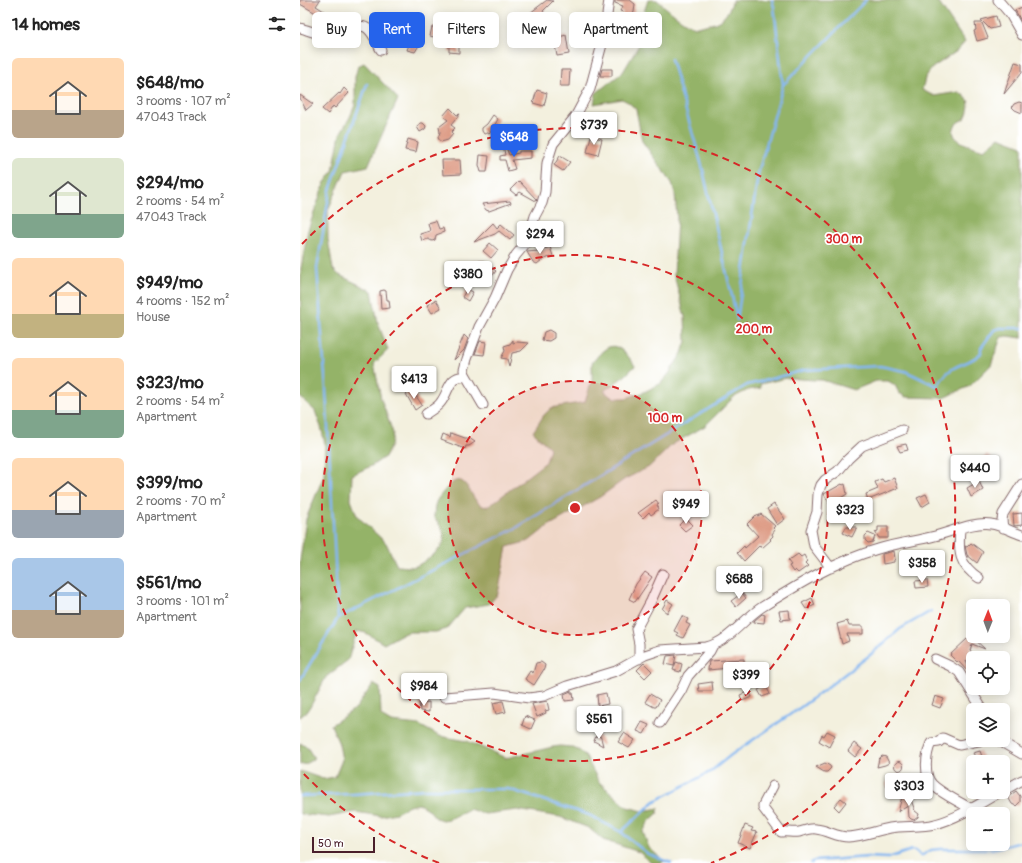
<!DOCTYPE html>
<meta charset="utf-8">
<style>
body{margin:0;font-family:Pangolin,sans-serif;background:#f2f2f2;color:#222;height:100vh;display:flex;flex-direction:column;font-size:15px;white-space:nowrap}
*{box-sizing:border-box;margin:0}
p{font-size:13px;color:#767676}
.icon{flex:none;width:22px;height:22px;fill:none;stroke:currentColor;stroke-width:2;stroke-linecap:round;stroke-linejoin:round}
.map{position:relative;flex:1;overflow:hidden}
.panel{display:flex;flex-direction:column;background:#fff;width:300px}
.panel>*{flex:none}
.hud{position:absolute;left:12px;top:12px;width:380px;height:36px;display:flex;gap:8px}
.needle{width:26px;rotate:1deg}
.fabs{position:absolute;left:666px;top:599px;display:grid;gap:8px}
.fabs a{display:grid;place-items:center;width:44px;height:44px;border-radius:6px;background:#fff;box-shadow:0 2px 10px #0003;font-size:20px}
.scale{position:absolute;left:12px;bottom:10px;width:63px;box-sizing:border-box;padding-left:4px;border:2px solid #4a1f2b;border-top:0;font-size:11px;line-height:14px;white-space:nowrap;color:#4a1f2b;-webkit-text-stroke:3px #fff;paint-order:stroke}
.price{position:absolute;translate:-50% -34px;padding:0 9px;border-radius:4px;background:#fff;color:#222;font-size:13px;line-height:26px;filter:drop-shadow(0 1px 2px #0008)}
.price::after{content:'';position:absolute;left:50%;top:24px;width:12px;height:9px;margin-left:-6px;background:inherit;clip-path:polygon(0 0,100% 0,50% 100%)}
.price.selected{background:#2563eb;color:#fff}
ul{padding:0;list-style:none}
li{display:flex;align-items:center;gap:12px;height:100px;padding:0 12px}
li span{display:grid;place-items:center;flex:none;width:112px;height:80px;border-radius:6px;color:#555}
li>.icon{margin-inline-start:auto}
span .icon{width:48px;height:48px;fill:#fffc;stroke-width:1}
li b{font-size:17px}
h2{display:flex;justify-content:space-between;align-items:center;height:48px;padding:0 12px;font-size:17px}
.pill{padding:0 14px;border-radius:6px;background:#fff;box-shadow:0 2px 10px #0003;font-size:14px;line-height:36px}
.pill.selected{background:#2563eb;color:#fff}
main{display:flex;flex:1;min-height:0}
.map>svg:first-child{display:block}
.forest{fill:#94b367;stroke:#6f6949}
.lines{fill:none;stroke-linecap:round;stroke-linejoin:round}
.stream{stroke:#85b7f1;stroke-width:2.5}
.building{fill:#de9c86}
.minor-casing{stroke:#85686a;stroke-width:11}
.minor{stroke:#fff;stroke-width:9}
.ring{fill:none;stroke:#d62828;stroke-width:2;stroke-dasharray:7 5}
.centre{fill:#d62828;stroke:#fff;stroke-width:2}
.ring-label{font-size:12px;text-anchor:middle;font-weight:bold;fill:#d62828;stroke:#fff;stroke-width:3.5;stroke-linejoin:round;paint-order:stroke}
</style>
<main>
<section class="panel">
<h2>14 homes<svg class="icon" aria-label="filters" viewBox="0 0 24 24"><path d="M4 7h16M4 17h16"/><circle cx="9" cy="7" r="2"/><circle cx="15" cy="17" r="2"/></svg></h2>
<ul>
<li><span style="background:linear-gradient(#ffd9b3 65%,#b9a48a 0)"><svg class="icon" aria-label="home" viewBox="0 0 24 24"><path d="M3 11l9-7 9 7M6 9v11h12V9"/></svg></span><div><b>$648/mo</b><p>3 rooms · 107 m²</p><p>47043 Track</p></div></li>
<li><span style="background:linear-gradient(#dfe7d0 70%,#7fa58c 0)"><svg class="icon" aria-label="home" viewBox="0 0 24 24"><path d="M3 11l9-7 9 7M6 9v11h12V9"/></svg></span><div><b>$294/mo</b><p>2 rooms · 54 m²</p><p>47043 Track</p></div></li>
<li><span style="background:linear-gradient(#ffd9b3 70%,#c2b280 0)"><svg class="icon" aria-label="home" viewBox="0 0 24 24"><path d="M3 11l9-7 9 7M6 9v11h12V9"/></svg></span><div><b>$949/mo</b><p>4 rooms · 152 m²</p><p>House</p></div></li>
<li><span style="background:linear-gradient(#ffd9b3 65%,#7fa58c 0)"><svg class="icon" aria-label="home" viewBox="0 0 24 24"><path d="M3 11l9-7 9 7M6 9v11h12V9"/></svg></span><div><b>$323/mo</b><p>2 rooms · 54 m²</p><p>Apartment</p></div></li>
<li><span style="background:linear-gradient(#ffd9b3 65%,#9aa5b1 0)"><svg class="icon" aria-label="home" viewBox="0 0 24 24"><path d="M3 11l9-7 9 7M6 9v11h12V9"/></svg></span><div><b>$399/mo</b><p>2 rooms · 70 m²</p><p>Apartment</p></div></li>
<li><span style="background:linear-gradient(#a9c7e8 65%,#b9a48a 0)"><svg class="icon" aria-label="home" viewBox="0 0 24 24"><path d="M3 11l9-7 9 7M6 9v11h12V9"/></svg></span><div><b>$561/mo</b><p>3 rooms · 101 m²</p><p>Apartment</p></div></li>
</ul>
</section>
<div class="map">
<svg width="722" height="863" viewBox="0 0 722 863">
<rect width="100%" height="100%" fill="#fff"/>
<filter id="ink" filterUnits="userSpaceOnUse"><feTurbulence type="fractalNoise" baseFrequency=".025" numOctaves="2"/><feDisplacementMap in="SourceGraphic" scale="8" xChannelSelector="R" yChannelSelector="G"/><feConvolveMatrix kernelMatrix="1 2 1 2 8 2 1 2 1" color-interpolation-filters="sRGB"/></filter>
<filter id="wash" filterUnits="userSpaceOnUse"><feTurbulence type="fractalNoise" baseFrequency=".012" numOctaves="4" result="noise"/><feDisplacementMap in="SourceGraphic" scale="16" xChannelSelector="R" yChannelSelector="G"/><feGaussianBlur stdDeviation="0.9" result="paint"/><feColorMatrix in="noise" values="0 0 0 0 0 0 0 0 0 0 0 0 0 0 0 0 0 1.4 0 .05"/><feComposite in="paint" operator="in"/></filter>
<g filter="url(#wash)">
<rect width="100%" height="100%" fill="#f3f0de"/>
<path class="forest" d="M348 0H357C365 7 385 25 396 27 398 27 402 26 405 25 422 23 427 16 433 0H637L665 42 657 51 632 68 625 78 622 90 634 96 659 92C662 94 666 97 668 100 670 105 668 114 665 118 663 120 659 121 657 123 643 141 673 146 684 150L699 137 722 146V338L708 336 701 337 691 365 670 386 643 398 606 397 599 393 595 385 588 381H576L554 390 522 380H514L486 378 460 384 461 388 448 390 434 397 405 426 373 444 349 467 325 479 300 497 248 526 229 541 207 547 198 594 189 604 165 608 147 629 136 632H109L100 635 84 644 66 633 57 631 48 660 26 677 8 711 0 717V561L6 519 24 475 25 444 21 427 15 411 0 397 1 268 8 230 24 184 33 171 40 134 50 117 55 105V77L58 66 64 63 98 99 68 166 45 171 28 210V239L33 269 39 275 72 291 78 323 88 350 74 364 81 399 93 433 91 445 86 456 73 465 52 475 51 500 57 516 86 543 97 566C102 566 110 568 116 566 120 565 125 560 129 558 148 545 148 534 134 517 135 501 135 502 145 490 167 463 169 502 183 506 184 507 188 506 189 506L246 462 250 448 233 432 244 415 251 408 285 402 292 380V363C297 357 302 350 309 347 319 343 330 358 335 366L326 375 304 391 310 396 316 398H326L342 393 360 384 368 375 382 353 386 341 385 317 374 275 377 218 375 193 372 183 342 141 336 109 328 102 322 99 294 104 296 93 323 72 339 45 344 12Z
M73 684 80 688 81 716 91 722 119 725 139 736 167 741 206 758 253 747 260 746 271 747 280 751 286 757 299 782 327 807 343 811 359 808 357 814 349 821 343 832 349 848 364 861 362 863H351L339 852 303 840 289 828 260 817 217 810 185 814 169 809 149 819 142 820 136 818 129 810 119 804 109 806 96 813 81 816 55 812 29 817 0 814V771L23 779 35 777 42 760 39 744 31 725 56 708Z
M0 743 7 747 14 758 6 764 0 765Z"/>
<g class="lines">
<path class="stream" d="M371 59 402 166 437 318
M483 85 566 0
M437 320 458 174 483 85 474 7 472 0
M38 618 26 390 17 268 30 190 67 84
M0 680 38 618 216 528 447 385 505 370 580 366 605 371 637 386C641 380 646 373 652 369 663 362 671 363 681 353V348L694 330 700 328H722
M0 796 53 794 126 789H208L289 815 321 832 348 854 371 863
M321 832 355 801 410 772 431 755 501 707 570 655 600 629 631 611
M511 863 514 861 568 857 588 858 612 850 616 851 621 856 631 850 640 849H692L722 842"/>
</g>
<g id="blocks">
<path class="building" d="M0 0H20L16 6 24 11 21 16 0 4Z
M247 0 253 1 243 11 245 14 236 21 230 13Z
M315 0H330L335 4 334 12 329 22 320 18 323 12 320 11 323 6 315 3Z
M722 7V23L715 10Z
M696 16 699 27 690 29 681 20Z
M284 17 291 40 283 43 275 20Z
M675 23H682L688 38 677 41 674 31 676 30Z
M132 27 151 28V40L138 39V38L130 36Z
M113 34 121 42 115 52 107 50Z
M266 35 269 54 257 56 255 45 260 44 259 37Z
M149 42H159V53L149 52Z
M715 62 722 64V72L704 94Z
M302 69H312V76H300Z
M261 70H270L269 86H260Z
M44 88 49 93 35 108 33 106 28 114 22 109 39 93 40 94Z
M237 90 247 93 244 106 233 103Z
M0 95 13 104 6 110 0 98Z
M719 102 722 103V113L715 110 712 107 714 104Z
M150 108 157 115 160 114 151 125 155 128 151 132 153 134 148 140 141 142 138 138 140 132 139 127 148 120 143 116Z
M193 115 198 119 191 132 184 134 182 131V128L187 124Z
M298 120H306L305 127 298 135 295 126V122Z
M120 123H123L126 126 125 129 120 132 117 127Z
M291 136 302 139 298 155 287 152Z
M108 139 118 142 116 152 105 150Z
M203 145H205L209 155 219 153V151H231V158L212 160 215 169 208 171 205 160H200V156L205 155Z
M180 155 189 156 187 172H181L179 165Z
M260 156 270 162 263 171 254 165Z
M142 160H160L161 174 143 175Z
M219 181 237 200 236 201 220 192 216 195 210 190Z
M210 201 211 203 189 211 186 210 182 204Z
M135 221H136L139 229 143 228 144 232 136 235 135 240 132 241 128 239 122 241 120 234 130 231 128 223Z
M193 223 197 228 201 224 214 235 210 240 199 231 195 234 174 242Z
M190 243 198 250 191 258 183 251Z
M250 247 253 256 242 260 237 264 233 262 227 252 239 251Z
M170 261H184L196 271 188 281 174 269H170Z
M167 289 173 292 168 301 162 297Z
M84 290 86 291 87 300H89L90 308 81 309 80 293V291Z
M136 300 141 308 132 313 127 305Z
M249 330 254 333V338L249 341 242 340 244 332Z
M164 335 168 339 164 350 154 360Z
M213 340V343L217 342 229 343 221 351 212 353 209 367 207 359 201 358 205 351 204 346 210 344Z
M180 341 186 342 184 355 175 354Z
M112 390 122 405 115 410 106 394Z
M151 433 165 438H169L175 442 169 446H166L165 449 141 440 143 434 150 437Z
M606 444 608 450 600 452 597 446Z
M687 454 693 459 684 470 685 473 674 479 668 463 684 457Z
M594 478 598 488 568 500 566 494 578 489 575 482 582 479 584 482Z
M679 481 683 490 671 497 667 488Z
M542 484 543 485 545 484 547 494 530 505 524 494Z
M626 494 630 502 622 507 617 498Z
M356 500 359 504 357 505 359 509 351 515 349 512 343 518 338 513Z
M474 504 485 519 477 525 467 509Z
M722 513V525L714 526 713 514Z
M461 514 475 526 473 528 475 530 472 534 473 536 470 539 471 540 462 548 460 545 444 561 437 553 444 546 445 548 458 536 447 524 456 515 458 516Z
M386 518 393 525 385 531 379 525Z
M546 527H557L552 537 543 533Z
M578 527H588V538H579L575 532 578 531Z
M568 533 575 536 573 542 568 543 565 540V536Z
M671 543 683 552 677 563 667 555 665 546 667 547Z
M594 551 595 559 594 560V562L583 564 582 554Z
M498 554 501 557 504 555 507 561 505 563 508 566 498 573 495 570 493 572 489 566 491 565 488 561Z
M345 572 352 577 335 602 329 599 336 584Z
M627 580 628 587 616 588 615 581Z
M442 593 446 598 436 607 431 601Z
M512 598 515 605 506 609 502 603Z
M367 600 373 604 367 613 362 609Z
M489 610 490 619 481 620 479 611Z
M462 614 465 615 464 623 454 622V621Z
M382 616 388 619 386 623 390 625 383 638 377 635 378 633 374 631Z
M547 621 549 626H563V634H547L549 641 542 644 537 624Z
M670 637 673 638 685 649 672 644 670 651 674 653 666 661 670 674 658 661 657 662 650 655 668 638Z
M376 655 374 666 365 664 367 656Z
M444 659V667L430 666V668L408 670 409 661Z
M241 662 245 665 244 669 234 685 225 679 230 671 233 673 236 663Z
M376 662 382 664 380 672 373 670Z
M344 663 352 671 345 678 337 670Z
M412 682 413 691H399L398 684Z
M466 686 470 694 462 697 458 690Z
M271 691V693H273L274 700 265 701 264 694Z
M449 691 452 697 442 701 440 695Z
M306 693 308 704 298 706 297 695Z
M350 694 360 700 356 707H354L345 702Z
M635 696 644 699 640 708 632 705Z
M203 701 206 712 196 714 193 703Z
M247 701 249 710 245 711 246 713 237 717 232 704Z
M129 702V712L120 711 119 703Z
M225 716 235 720 231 729 222 725Z
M342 722 349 725 344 734 337 731Z
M527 731 535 735 529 747 519 741 522 735 524 736Z
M324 733 335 740 329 748 318 742Z
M296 736H300L301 738 303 746 294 741Z
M554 743 562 749 555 757 548 751Z
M680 751 684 762H678L673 753Z
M582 756 586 757 589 763 585 765 577 767 579 759Z
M594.5 766a4.5 4.5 0 1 1 9 0a4.5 4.5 0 1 1-9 0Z
M525 763 530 766 531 768 527 772H524L516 767Z
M586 784a4 4 0 1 1 8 0a4 4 0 1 1-8 0Z
M716 791 720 796V802L716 806 712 804 708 797Z
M609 794 615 811 619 814 618 817 614 820 611 819 609 817 608 806 598 812 602 797Z
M541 798 546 802 539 811 534 806Z
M445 825 453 828 451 831 457 832 450 848 438 843Z"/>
</g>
</g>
<g filter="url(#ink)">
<use href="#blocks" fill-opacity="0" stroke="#85686a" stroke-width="1"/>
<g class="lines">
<g class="minor-casing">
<path id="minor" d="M698 0 710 14 722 35
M0 28C8 30 16 34 24 35 35 35 60 20 68 29 74 34 77 44 81 50
M183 405 165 374 164 370 167 359 179 327 195 298 207 270 216 255 226 243 229 236 235 216 242 203 245 192 247 163 253 144 275 117 290 89 304 37 309 0
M126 414C131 410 138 407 141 402 149 392 149 374 166 377
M703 528 702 520 703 514 722 484
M660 529C658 552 659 565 679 578
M531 568 514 546 511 530 517 512 518 494 521 485 525 480 538 471 548 459 562 446 602 430
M339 659V644L336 629 351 601 363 574
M635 659 650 666 659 672 683 710
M144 697 194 693 229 698 244 696 267 686 316 671 345 655 360 650 406 647C430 641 442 620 462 607 499 584 536 561 578 549 597 543 616 541 635 536 651 532 675 521 691 524 701 525 712 532 722 535
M360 723 381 691 388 676 410 651 413 645
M698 740 722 754
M473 786 463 805V808L481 832C487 831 492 833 499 832 504 831 510 828 516 829 527 830 537 837 548 837 563 836 575 831 590 828 604 825 620 828 635 824 656 819 681 803 700 792
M703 791 722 780
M670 808C659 802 641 793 633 785 623 776 626 754 631 743L639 742 643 738 659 745 683 740"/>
</g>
<use href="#minor" class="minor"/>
</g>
</g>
<circle cx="275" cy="508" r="127" fill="#d62828" fill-opacity=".12"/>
<g class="ring">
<circle cx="275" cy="508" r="127"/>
<circle cx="275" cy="508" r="253"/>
<path d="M139 863A380 380 0 0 1 2 772M2 244A380 380 0 1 1 411 863"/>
</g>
<circle cx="275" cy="508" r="6" class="centre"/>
<g class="ring-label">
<text x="544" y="243">300 m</text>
<text x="454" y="333">200 m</text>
<text x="365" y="422">100 m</text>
</g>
</svg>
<div class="fabs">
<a><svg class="needle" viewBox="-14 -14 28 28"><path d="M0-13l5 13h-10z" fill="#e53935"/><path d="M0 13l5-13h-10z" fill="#767676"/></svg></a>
<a><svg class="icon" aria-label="locate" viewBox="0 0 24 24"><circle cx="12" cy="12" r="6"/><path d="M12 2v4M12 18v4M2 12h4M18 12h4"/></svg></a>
<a><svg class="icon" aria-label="layers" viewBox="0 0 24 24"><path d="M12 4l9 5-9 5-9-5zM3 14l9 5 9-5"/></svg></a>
<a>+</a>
<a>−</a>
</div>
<div class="scale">50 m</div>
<b class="price" style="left:294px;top:146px">$739</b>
<b class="price selected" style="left:214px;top:158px">$648</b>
<b class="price" style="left:240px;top:255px">$294</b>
<b class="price" style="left:168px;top:295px">$380</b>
<b class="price" style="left:114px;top:400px">$413</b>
<b class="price" style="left:675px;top:489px">$440</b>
<b class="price" style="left:386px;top:525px">$949</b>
<b class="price" style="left:550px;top:531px">$323</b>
<b class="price" style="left:622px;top:584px">$358</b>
<b class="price" style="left:439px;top:600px">$688</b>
<b class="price" style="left:446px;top:696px">$399</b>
<b class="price" style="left:124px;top:707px">$984</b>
<b class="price" style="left:299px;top:740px">$561</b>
<b class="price" style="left:609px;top:807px">$303</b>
<div class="hud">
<a class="pill">Buy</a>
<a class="pill selected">Rent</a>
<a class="pill">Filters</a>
<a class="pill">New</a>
<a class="pill">Apartment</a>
</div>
</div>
</main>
